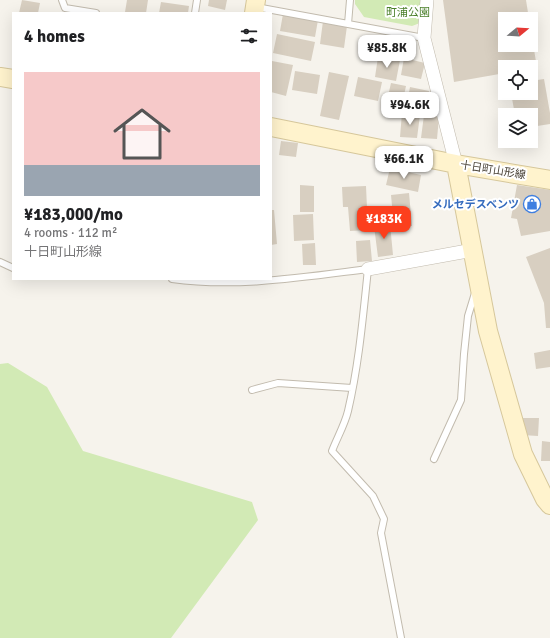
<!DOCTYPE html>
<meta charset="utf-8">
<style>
body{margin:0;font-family:Signika,"Noto Sans JP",sans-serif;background:#f2f2f2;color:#202124;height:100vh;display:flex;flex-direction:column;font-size:15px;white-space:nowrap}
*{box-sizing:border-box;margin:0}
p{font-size:13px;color:#757577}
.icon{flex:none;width:22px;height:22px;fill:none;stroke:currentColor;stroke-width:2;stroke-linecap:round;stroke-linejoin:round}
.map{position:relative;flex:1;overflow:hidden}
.details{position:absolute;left:12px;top:12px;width:260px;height:268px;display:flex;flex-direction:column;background:#fff;border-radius:0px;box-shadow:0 4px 16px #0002}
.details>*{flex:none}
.needle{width:26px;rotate:72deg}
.controls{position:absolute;left:498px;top:12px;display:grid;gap:8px}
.controls a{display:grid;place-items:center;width:40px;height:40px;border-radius:0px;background:#fff;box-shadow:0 4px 16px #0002;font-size:20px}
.price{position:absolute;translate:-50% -34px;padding:0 9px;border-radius:8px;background:#fff;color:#222;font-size:13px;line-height:26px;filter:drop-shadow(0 1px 2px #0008)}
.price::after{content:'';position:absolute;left:50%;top:24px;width:12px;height:9px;margin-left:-6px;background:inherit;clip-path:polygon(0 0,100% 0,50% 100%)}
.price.on{background:#fc3f1d;color:#fff}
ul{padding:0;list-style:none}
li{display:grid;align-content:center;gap:8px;height:212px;padding:0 12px}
li span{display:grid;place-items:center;height:124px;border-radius:0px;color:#555}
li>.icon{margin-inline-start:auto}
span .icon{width:72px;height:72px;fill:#fffc;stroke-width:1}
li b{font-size:17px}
h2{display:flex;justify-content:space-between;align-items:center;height:48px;padding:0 12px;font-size:17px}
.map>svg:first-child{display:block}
.green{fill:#d2eab5}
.building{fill:#d8cfc1}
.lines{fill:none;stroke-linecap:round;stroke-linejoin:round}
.lane-casing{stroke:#c2bbae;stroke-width:8}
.street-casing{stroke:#c2bbae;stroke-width:14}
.secondary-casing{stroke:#d6c79b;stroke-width:20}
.lane{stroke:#fff;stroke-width:6}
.street{stroke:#fff;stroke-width:13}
.secondary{stroke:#fff3cd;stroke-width:18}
.labels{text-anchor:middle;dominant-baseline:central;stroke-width:4;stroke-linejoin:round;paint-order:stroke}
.park-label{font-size:11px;fill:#4a7f2a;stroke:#fff}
.street-label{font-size:11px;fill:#4b4439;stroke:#fff}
.shop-label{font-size:11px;font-weight:bold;fill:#366cbe;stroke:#fff;text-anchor:end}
</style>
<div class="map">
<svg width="550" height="638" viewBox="0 0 550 638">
<rect width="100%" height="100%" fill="#f6f3ec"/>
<path class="green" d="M355 0H422L420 23 412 26 364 17 355 4Z
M8 363 47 387 83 451 252 502 258 520 171 638H0V364Z"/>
<path class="building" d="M22 0 40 3 38 13H19Z
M127 0H148L146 13 125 12Z
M209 0H227L225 10 208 6Z
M443 0H526L529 19H505V45H531L532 37 537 68 505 67V73L454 82Z
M161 2 189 6 188 13H159Z
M283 14 318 20 315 37 280 31Z
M323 21 347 26 344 48 320 44Z
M277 34 315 42 311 61 273 53Z
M378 57 400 60 396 81 375 77Z
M404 58 425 63 421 79 401 75Z
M272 61 293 65 286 96 271 92Z
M295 71 320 75 317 94 292 90Z
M329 72 349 76 339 120 320 116Z
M358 77 382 82 378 101 354 96Z
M544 79 550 113V124L531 127V115H515L511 93H531V81Z
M391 83 406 86 401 109 386 105Z
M410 87 429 91 428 95 434 96 431 113 406 108Z
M402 113 420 115 417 138 400 137Z
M424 115 439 117 437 139 421 138Z
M281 141 298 143 296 157 279 155Z
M390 168 421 175 418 192 386 185Z
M300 185 314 186V212H300Z
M517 185 550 190V231L521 236 517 219 511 218Z
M366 186 368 230 350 231 348 207H343L342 187Z
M409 193 412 226 394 227 391 195Z
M271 210H274L277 244 271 245Z
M313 214 314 240 294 241 293 215Z
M390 224 393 255 378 257 374 226Z
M370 240 372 261 357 262 356 241Z
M315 243 316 265H303L302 244Z
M550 248V328H546L544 303 526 257Z
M550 350V367L536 369 534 353Z
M523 418H539L538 436 522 435Z
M542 441 550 442V461H541Z"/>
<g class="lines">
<g class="lane-casing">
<path id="lane" d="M62 0 65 8 96 13
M256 7 424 38
M195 13 197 0
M348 24 350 0
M0 262 13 268
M172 279C237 288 304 277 368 269 363 316 359 364 348 411 345 424 337 438 332 451L373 496 384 519 381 533 401 638
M252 390 278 383 352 388
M434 459 461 400 464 354 468 316 475 293"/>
</g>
<g class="street-casing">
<path id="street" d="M427 0 424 38 456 164
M368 269 473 250"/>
</g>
<g class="secondary-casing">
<path id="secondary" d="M254 13 256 0
M0 77 13 79
M271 127 456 164 550 180
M456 164 488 331 523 454 545 499 550 505"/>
</g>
<use href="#lane" class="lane"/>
<use href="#street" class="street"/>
<use href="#secondary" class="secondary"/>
</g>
<defs>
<g id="shop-ring" transform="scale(0.9)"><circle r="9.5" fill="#fff" stroke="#3f7fe0" stroke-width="1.5"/><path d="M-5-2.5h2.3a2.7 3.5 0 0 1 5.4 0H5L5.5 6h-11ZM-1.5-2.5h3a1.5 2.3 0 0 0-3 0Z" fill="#3f7fe0"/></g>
</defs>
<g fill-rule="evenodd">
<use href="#shop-ring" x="532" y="204"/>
</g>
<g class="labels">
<g class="park-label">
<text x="408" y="12">町浦公園</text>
</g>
<g class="street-label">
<text transform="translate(493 170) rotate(9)">十日町山形線</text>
</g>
<g class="shop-label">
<text x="519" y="204">メルセデスベンツ</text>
</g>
</g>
</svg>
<div class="controls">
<a><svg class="needle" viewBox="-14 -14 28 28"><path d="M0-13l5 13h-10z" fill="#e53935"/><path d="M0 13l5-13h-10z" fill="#757577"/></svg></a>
<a><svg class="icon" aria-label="locate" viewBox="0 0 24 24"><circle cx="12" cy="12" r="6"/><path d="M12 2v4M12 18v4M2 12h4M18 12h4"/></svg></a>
<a><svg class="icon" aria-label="layers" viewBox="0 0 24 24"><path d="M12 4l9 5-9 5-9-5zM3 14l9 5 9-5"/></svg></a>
</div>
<b class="price" style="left:387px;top:69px">¥85.8K</b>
<b class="price" style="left:410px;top:126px">¥94.6K</b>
<b class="price" style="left:404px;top:180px">¥66.1K</b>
<b class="price on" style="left:384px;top:240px">¥183K</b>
<section class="details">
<h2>4 homes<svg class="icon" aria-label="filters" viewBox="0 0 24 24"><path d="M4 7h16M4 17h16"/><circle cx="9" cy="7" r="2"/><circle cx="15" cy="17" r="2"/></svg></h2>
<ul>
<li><span style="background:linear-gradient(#f6c9c9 75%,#9aa5b1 0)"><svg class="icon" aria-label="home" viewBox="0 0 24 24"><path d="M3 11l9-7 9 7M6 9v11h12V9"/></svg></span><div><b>¥183,000/mo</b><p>4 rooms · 112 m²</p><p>十日町山形線</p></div></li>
</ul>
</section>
</div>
